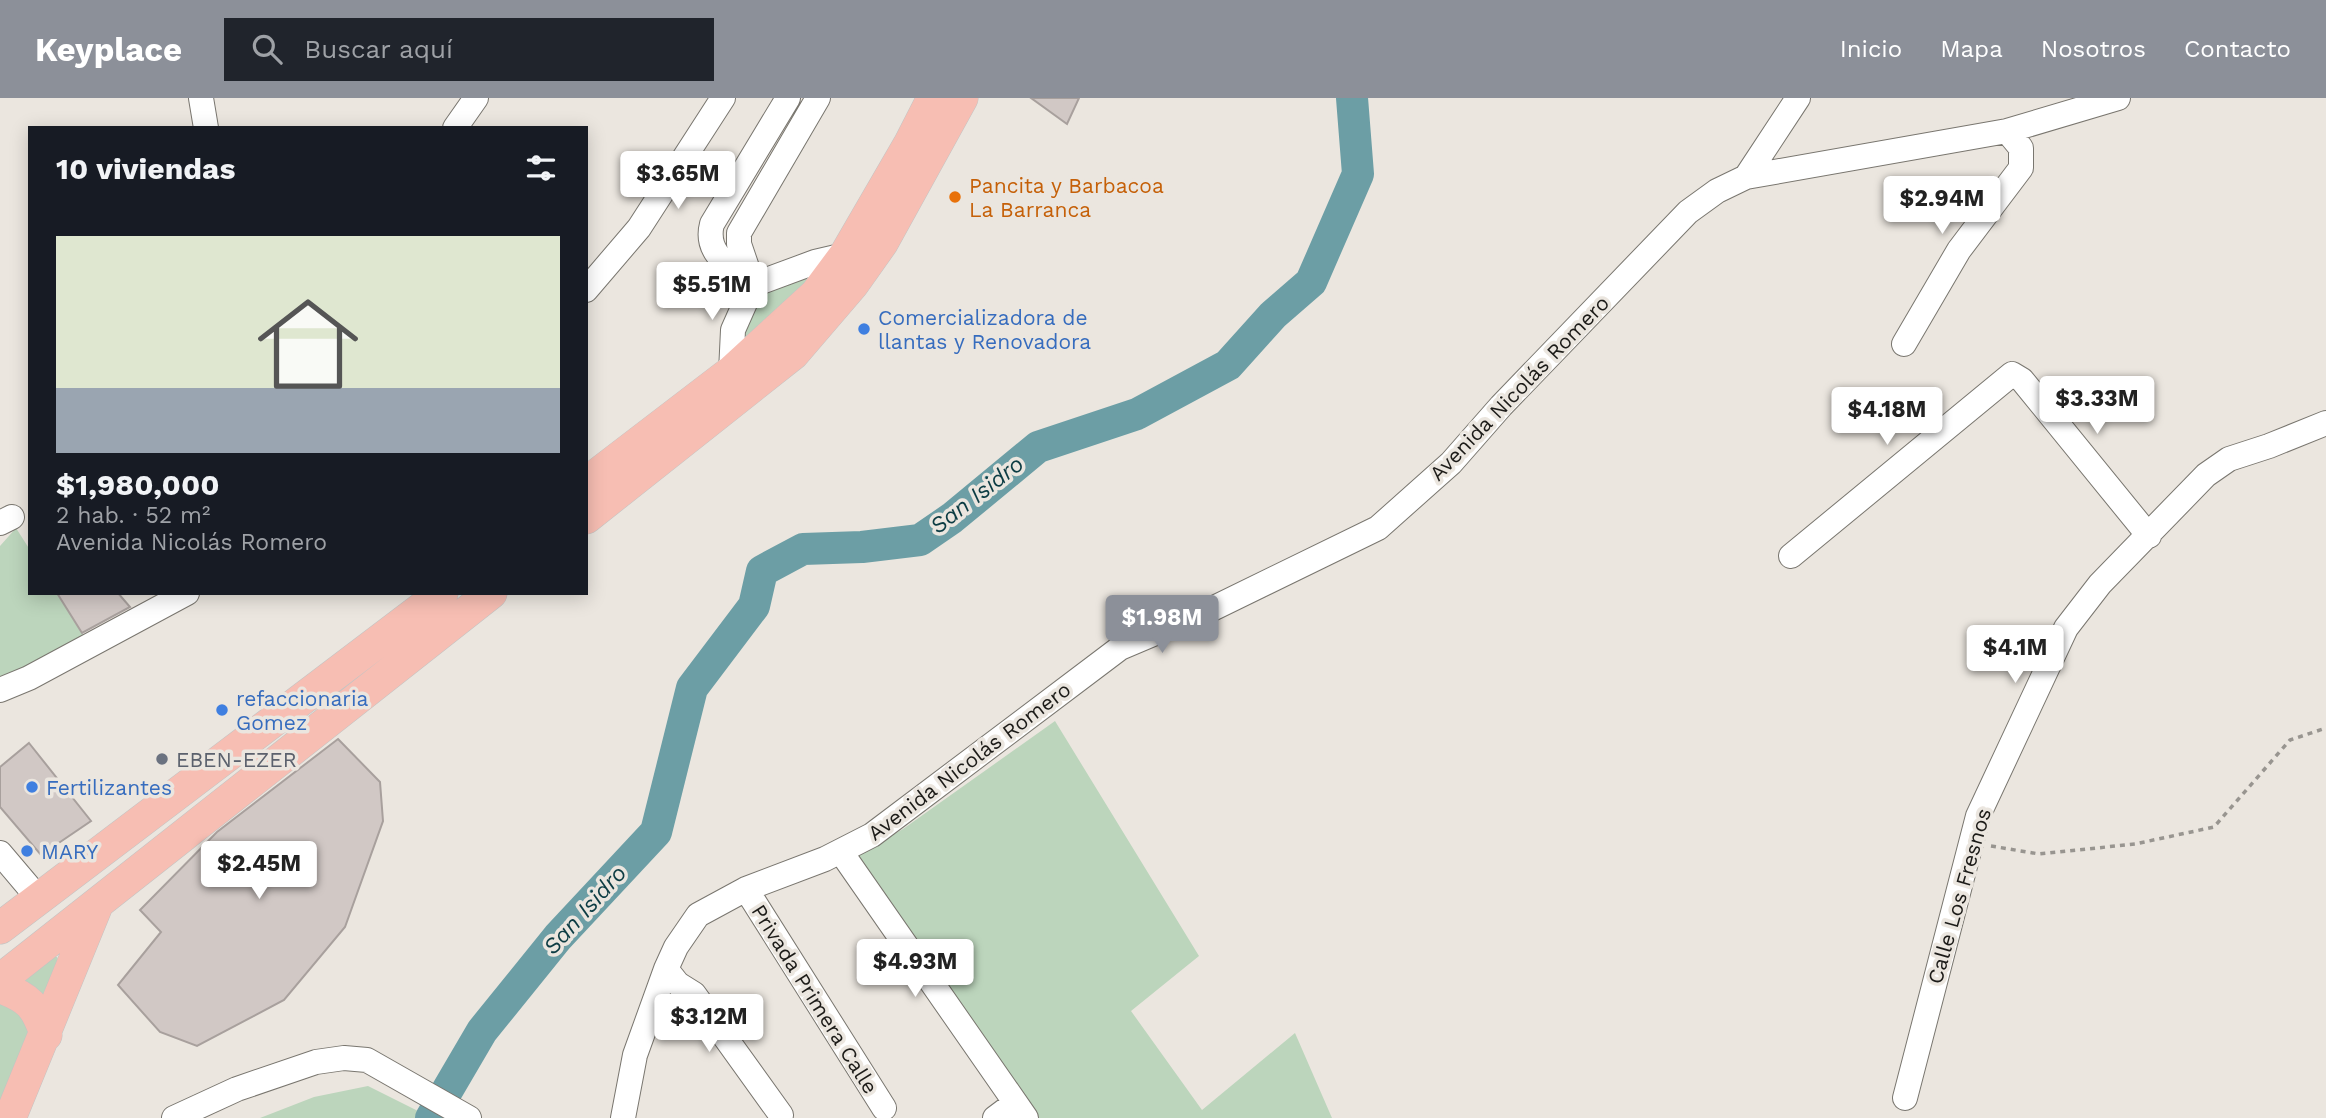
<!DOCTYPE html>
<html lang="es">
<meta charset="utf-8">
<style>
body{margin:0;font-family:"Work Sans",sans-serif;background:#20242c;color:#f1f3f6;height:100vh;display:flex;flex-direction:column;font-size:26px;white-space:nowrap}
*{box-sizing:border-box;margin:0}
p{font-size:23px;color:#9ea1a6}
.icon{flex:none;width:38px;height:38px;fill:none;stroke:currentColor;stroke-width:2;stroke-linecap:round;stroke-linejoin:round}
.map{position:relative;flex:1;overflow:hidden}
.panel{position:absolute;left:28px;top:28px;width:560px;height:469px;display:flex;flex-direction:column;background:#171b24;border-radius:0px;box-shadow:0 4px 18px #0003}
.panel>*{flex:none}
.price{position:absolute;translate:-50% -60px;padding:0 16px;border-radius:7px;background:#fff;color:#222;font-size:23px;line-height:46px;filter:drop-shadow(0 2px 4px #0008)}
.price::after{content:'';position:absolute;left:50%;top:42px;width:21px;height:16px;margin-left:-10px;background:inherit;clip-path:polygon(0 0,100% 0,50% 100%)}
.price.on{background:#8c9099;color:#fff}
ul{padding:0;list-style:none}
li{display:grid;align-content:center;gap:14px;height:371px;padding:0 28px}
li+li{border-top:2px solid #363941}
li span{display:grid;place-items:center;height:217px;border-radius:0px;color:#555}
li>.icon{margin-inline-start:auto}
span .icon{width:126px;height:126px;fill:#fffc;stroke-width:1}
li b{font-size:30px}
h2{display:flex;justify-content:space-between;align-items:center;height:84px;padding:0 28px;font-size:30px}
header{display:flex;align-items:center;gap:42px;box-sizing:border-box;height:98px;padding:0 35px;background:#8c9099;color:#fff}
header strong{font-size:33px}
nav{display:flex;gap:38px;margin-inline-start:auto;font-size:24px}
.search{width:490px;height:63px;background:#20242c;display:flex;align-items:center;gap:18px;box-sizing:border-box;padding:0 24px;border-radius:0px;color:#9ea1a6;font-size:26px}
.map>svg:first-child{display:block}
.green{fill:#bcd5bc}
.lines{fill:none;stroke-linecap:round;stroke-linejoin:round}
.river{stroke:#6c9ea5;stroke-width:32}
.building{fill:#d1c8c5;stroke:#a8a09d;stroke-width:2}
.minor-casing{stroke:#79766f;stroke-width:26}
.major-casing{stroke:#c4c4c3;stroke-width:33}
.path{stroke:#989590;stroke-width:3.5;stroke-dasharray:5 5;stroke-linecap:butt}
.minor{stroke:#fff;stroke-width:24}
.major{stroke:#f7beb3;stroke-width:32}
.food-dot{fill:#e8710a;stroke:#ebe6df;stroke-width:2.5}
.shop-dot{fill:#3f7fe0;stroke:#ebe6df;stroke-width:2.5}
.worship-dot{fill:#6b7280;stroke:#ebe6df;stroke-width:2.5}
.labels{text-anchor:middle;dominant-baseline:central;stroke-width:7;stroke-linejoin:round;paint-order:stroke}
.food-label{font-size:21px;fill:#c56008;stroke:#ebe6df;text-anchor:start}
.shop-label{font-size:21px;fill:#366cbe;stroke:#ebe6df;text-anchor:start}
.street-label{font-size:21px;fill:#1c1b18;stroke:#ebe6df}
.worship-label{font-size:21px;fill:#5b616d;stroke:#ebe6df;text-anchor:start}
.water-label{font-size:23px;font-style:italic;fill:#0c3c43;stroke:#ebe6df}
</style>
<header>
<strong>Keyplace</strong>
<div class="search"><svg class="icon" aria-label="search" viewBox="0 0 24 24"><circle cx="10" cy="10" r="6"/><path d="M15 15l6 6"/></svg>Buscar aquí</div>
<nav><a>Inicio</a><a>Mapa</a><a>Nosotros</a><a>Contacto</a></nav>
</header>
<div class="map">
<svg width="2326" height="1020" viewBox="0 0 2326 1020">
<rect width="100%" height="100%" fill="#ebe6df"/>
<path class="green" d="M826 166 735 259 756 192Z
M16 430 30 452V495H57L86 541 0 583V448Z
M1055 623 1199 858 1131 913 1202 1012 1295 935 1332 1020H1039L852 760 903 731Z
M45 857 57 859 60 869 0 1020V897Z
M368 988 432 1020H260L314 999Z"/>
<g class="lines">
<path class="river" d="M431 1020 482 933 558 839 656 734 692 590 754 508 762 473 803 451 862 449 920 442 952 420 1038 349 1137 316 1228 267 1273 217 1311 184 1358 76 1352 0"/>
</g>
<path class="building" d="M1031 0H1079L1067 26Z
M57 495H118L130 509 82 535Z
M338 641 380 684 383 723 345 829 284 902 197 948 160 934 118 887 161 834 140 812 217 734Z
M29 645 91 723 41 757 0 709V669Z"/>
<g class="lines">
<g class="minor-casing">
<path id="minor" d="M201 0 206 30
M455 30 476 0
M1746 79 1798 0
M752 186C731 169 704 156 712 126L788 0
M753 187 815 164 845 157
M586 192 639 130 723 0
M1904 246 1959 152 2021 70V50L2007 33
M731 274 733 232 753 187 739 146V135L818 0
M0 425 12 419
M1791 458 2012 276 2022 282 2149 438
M0 592 29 580 187 495
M841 754 1026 1020
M0 755 39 801
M746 791 884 1010
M666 871 678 886 694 896 781 1017
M1905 1000 1978 718 2066 530 2100 486 2206 377 2229 361 2269 348 2326 325
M174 1020 237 991 316 964 344 960 367 962 469 1020
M623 1020 635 957 666 871 676 849 698 817 746 791 825 761 872 737 1120 550 1212 511 1378 430 1451 365 1501 308 1688 114 1717 93 1746 79 2007 33 2118 0
M995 1020 1015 1005"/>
</g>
<g class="major-casing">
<path id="major" d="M586 385 731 274 816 196 845 157 910 45 933 0
M586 420 793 256 853 186 882 145 962 0
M0 830 442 495
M0 882 491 495
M0 889C29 900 36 907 46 937
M10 1020 97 807"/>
</g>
<path class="path" d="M1991 748 2039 756 2135 746 2214 729 2290 642 2326 630"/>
<use href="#minor" class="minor"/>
<use href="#major" class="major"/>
</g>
<circle class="food-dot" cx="955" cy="99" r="7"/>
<g class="shop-dot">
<circle cx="864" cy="231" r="7"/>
<circle cx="222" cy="612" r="7"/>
<circle cx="32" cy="689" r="7"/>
<circle cx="27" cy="753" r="7"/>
</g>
<circle class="worship-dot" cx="162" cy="661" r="7"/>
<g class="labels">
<g class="food-label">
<text x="969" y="87">Pancita y Barbacoa<tspan x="969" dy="24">La Barranca</tspan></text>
</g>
<g class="shop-label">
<text x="878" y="219">Comercializadora de<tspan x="878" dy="24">llantas y Renovadora</tspan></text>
<text x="236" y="600">refaccionaria<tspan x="236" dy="24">Gomez</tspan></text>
<text x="46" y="689">Fertilizantes</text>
<text x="41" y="753">MARY</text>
</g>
<g class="street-label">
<text transform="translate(1519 290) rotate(-46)">Avenida Nicolás Romero</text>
<text transform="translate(969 663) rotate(-37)">Avenida Nicolás Romero</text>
<text transform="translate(1959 798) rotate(-74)">Calle Los Fresnos</text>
<text transform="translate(815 901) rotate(58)">Privada Primera Calle</text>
</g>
<g class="worship-label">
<text x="176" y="661">EBEN-EZER</text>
</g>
<g class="water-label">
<text transform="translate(977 397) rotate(-38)">San Isidro</text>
<text transform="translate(585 812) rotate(-48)">San Isidro</text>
</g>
</g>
</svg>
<b class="price" style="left:678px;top:113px">$3.65M</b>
<b class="price" style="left:1942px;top:138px">$2.94M</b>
<b class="price" style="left:712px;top:224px">$5.51M</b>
<b class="price" style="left:2097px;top:338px">$3.33M</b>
<b class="price" style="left:1887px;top:349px">$4.18M</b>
<b class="price on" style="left:1162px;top:557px">$1.98M</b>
<b class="price" style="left:2015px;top:587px">$4.1M</b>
<b class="price" style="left:259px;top:803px">$2.45M</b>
<b class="price" style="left:915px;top:901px">$4.93M</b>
<b class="price" style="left:709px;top:956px">$3.12M</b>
<section class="panel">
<h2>10 viviendas<svg class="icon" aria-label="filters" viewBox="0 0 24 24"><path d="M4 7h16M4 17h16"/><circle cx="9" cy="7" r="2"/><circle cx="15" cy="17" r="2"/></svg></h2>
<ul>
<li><span style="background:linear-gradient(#dfe7d0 70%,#9aa5b1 0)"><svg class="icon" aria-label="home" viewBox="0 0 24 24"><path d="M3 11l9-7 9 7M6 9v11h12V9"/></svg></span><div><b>$1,980,000</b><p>2 hab. · 52 m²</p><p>Avenida Nicolás Romero</p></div></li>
</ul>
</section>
</div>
